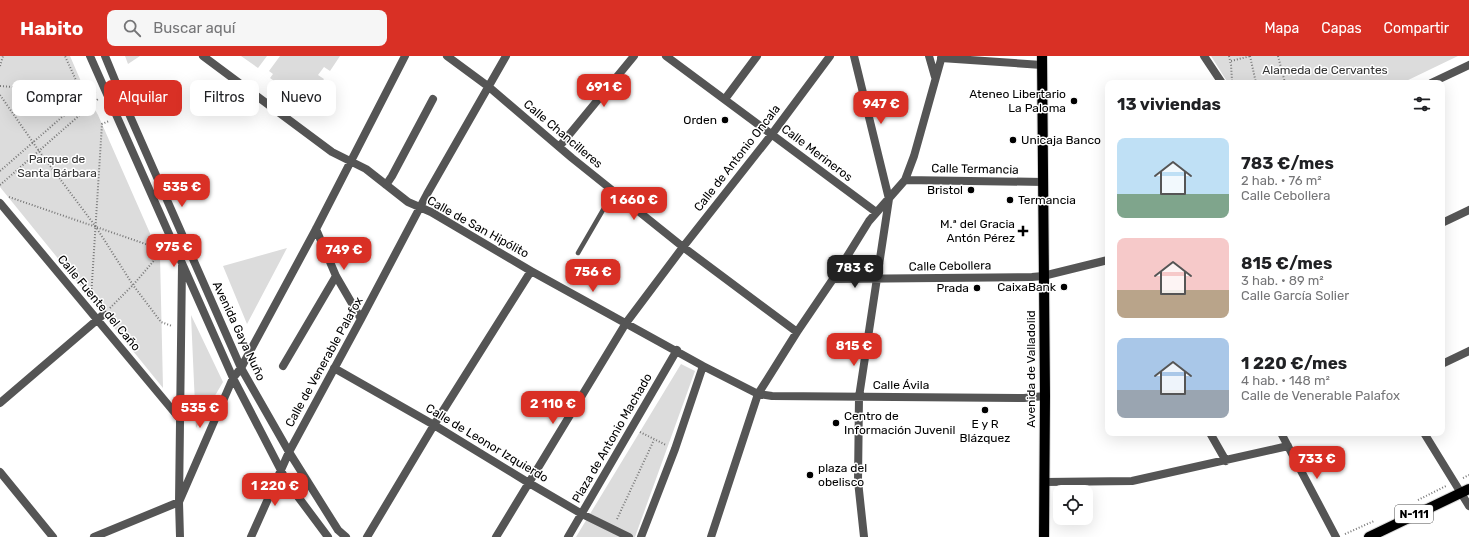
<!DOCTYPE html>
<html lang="es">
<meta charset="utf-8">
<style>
body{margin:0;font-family:Rubik,sans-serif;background:#f6f6f6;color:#202124;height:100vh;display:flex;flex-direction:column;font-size:15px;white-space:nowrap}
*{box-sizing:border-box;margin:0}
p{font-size:13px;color:#757577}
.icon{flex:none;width:22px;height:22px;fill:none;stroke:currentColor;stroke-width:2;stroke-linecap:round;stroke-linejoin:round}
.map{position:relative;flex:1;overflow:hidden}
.details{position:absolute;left:1105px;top:24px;width:340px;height:356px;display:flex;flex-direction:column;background:#fff;border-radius:8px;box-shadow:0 4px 16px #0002}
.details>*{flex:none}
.top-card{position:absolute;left:12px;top:24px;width:380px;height:36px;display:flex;gap:8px}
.buttons{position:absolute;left:1053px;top:429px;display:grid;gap:8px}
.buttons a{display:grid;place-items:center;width:40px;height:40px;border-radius:8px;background:#fff;box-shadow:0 4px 16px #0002;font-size:20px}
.price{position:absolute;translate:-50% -34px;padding:0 9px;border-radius:8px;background:#d93025;color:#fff;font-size:13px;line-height:26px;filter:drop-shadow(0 1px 2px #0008)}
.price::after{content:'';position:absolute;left:50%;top:24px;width:12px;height:9px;margin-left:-6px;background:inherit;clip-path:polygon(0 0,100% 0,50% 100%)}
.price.current{background:#222;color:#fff}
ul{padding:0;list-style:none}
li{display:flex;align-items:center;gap:12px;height:100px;padding:0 12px}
li span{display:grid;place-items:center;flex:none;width:112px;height:80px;border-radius:8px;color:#555}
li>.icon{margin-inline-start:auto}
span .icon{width:48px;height:48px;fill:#fffc;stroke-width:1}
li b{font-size:17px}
h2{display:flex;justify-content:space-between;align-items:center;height:48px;padding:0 12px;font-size:17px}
.tag{padding:0 14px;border-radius:8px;background:#fff;box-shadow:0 4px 16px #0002;font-size:14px;line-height:36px}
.tag.current{background:#d93025;color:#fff}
header{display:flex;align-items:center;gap:24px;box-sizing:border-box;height:56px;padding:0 20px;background:#d93025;color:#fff}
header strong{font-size:19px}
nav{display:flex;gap:22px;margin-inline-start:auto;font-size:14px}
.search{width:280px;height:36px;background:#f6f6f6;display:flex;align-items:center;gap:10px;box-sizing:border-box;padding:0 14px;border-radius:8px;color:#757577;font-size:15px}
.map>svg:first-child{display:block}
.green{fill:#dcdcdc}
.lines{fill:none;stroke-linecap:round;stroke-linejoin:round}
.primary-casing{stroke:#dbdbdb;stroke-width:12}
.path{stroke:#777;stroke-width:2;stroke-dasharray:1 2;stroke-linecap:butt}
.lane{stroke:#555;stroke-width:4.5}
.street{stroke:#555;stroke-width:8}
.primary{stroke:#000;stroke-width:10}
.poi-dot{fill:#000;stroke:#fff;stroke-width:1.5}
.labels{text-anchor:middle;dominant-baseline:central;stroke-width:3;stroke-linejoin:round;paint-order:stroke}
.shield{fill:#fff;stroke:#4c4c4c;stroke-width:1}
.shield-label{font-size:11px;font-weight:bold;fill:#000}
.park-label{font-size:12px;fill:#333;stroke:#fff}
.poi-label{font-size:12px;fill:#000;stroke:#fff;text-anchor:end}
.street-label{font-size:12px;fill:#000;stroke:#fff}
</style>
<header>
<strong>Habito</strong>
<div class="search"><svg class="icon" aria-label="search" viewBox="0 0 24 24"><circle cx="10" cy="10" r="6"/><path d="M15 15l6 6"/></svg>Buscar aquí</div>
<nav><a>Mapa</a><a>Capas</a><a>Compartir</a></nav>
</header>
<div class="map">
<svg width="1469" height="481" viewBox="0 0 1469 481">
<rect width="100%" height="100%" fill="#fff"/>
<path class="green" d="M0 0H70L86 37 98 59 160 200 163 332 0 131Z
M125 0H140L128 8Z
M241 0H267L258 12Z
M280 0H340L330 15 324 11 318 19 324 23 309 44 303 40 300 44 270 22 273 18 269 15Z
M1211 0H1458L1402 27H1228Z
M287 192 247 268 223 210Z
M191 259 223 326 196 372Z
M681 308 695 315 635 481H576Z"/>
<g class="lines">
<g class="primary-casing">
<path id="primary" d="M1042 0 1045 340 1044 481
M1369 481 1469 433"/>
</g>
<path class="path" d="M1229 0 1231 9 1232 24
M1250 0 1256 27
M1278 0 1285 27
M1231 5 1251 0
M0 10 3 0
M0 30 86 37 96 36
M0 39 39 95 96 171 133 229 161 266 172 270
M0 115 84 42 65 0
M0 129 98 43
M9 141 163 194
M91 242 102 68 109 65
M110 252 133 229 164 193
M189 348 211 346
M640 376 666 389
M1463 422 1469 419
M1418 444 1446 430
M617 463 654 384
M1345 478 1374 465"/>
<path class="lane" d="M578 197 614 135"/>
<path class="street" d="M90 0 233 322 287 426 328 481
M105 0 126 51 241 312 289 396 338 474 346 481
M203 0 332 96 366 113 408 146 431 156 531 215 703 310 758 338 772 340 1024 342 1045 340
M447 0 489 31 572 102 683 191 797 276
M666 0 876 156
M854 0 889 143 859 341 858 425 864 481
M929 0 935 21
M1204 0 1222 27
M941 2 1042 9
M1431 27 1469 9
M725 43 757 0
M559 91 634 0
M905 124 1044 126
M386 129 392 120 433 43
M0 147 180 363
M1442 167 1469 154
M316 173 336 220 361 263
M833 223 1032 221 1043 220 1108 204
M1442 308 1469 295
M283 310 336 220
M334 312 434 369 529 427 582 458 629 481
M0 347 104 258
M1210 377 1226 405
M1281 377 1336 481
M1424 377 1469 450
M0 416 53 481
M1045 426 1132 425 1288 390
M94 481 179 446 233 322 241 312 316 173 405 0
M180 481 179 446 182 209
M251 481 289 396 361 263 427 138 506 0
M367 481 434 369 531 215
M496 481 626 267 683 191 772 78 830 0
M568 481 677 294
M641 481 675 393 703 310
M711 481 758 338 797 276 833 223 869 165 905 124 914 100 942 0"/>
<use href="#primary" class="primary"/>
</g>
<g class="poi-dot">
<circle cx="1074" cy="45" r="4"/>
<circle cx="725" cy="64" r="4"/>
<circle cx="1013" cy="84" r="4"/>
<circle cx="971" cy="134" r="4"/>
<circle cx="1010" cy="144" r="4"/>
<path d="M1021 169h4v4h4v4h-4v4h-4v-4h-4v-4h4z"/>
<circle cx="1064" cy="231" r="4"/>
<circle cx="977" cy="232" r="4"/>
<circle cx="985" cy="354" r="4"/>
<circle cx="836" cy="367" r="4"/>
<circle cx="810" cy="419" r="4"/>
</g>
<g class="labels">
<rect class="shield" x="1395" y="449" width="38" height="18" rx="3"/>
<g class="shield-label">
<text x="1414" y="458">N-111</text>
</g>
<g class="park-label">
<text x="1325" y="14">Alameda de Cervantes</text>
<text x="57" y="103">Parque de<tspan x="57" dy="14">Santa Bárbara</tspan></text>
</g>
<g class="poi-label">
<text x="1066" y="38">Ateneo Libertario<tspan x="1066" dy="14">La Paloma</tspan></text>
<text x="717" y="64">Orden</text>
<text x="1021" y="84" text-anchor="start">Unicaja Banco</text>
<text x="963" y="134">Bristol</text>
<text x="1018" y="144" text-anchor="start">Termancia</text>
<text x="1015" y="168">M.ª del Gracia<tspan x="1015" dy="14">Antón Pérez</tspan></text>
<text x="1056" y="231">CaixaBank</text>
<text x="969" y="232">Prada</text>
<text x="844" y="360" text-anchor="start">Centro de<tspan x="844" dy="14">Información Juvenil</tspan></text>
<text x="985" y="368" text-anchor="middle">E y R<tspan x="985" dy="14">Blázquez</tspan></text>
<text x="818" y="412" text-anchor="start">plaza del<tspan x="818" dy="14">obelisco</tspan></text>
</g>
<g class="street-label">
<text transform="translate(563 78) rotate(40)">Calle Chancilleres</text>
<text transform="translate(817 97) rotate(37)">Calle Merineros</text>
<text transform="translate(737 102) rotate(-52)">Calle de Antonio Oncala</text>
<text transform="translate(975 113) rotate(1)">Calle Termancia</text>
<text transform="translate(478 171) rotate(29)">Calle de San Hipólito</text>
<text transform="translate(950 210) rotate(-1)">Calle Cebollera</text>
<text transform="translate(99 247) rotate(50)">Calle Fuente del Caño</text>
<text transform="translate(239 275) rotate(65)">Avenida Gaya Nuño</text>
<text transform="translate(324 306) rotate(-61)">Calle de Venerable Palafox</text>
<text transform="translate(1031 313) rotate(-90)">Avenida de Valladolid</text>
<text x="901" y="329">Calle Ávila</text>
<text transform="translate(612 382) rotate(-60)">Plaza de Antonio Machado</text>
<text transform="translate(487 387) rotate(31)">Calle de Leonor Izquierdo</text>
</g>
</g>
</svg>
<div class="buttons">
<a><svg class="icon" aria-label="locate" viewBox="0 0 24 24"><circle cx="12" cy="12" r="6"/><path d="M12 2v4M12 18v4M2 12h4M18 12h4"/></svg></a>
</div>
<b class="price" style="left:604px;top:52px">691 €</b>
<b class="price" style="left:881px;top:69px">947 €</b>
<b class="price" style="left:182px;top:152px">535 €</b>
<b class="price" style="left:634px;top:165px">1 660 €</b>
<b class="price" style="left:174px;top:212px">975 €</b>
<b class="price" style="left:344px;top:215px">749 €</b>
<b class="price current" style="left:855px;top:233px">783 €</b>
<b class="price" style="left:593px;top:237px">756 €</b>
<b class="price" style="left:854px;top:311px">815 €</b>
<b class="price" style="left:553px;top:369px">2 110 €</b>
<b class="price" style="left:200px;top:373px">535 €</b>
<b class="price" style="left:1317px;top:424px">733 €</b>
<b class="price" style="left:275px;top:451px">1 220 €</b>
<div class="top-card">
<a class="tag">Comprar</a>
<a class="tag current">Alquilar</a>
<a class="tag">Filtros</a>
<a class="tag">Nuevo</a>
</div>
<section class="details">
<h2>13 viviendas<svg class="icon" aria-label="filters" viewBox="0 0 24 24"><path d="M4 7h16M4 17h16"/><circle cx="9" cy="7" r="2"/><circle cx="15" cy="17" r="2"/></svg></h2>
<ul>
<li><span style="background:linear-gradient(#bfe0f5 70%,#7fa58c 0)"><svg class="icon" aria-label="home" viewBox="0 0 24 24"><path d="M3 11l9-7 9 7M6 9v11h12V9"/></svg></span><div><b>783 €/mes</b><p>2 hab. · 76 m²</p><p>Calle Cebollera</p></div></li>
<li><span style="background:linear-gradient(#f6c9c9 65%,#b9a48a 0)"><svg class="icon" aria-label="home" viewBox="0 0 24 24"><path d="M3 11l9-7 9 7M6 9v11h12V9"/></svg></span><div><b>815 €/mes</b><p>3 hab. · 89 m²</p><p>Calle García Solier</p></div></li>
<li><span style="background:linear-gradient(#a9c7e8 65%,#9aa5b1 0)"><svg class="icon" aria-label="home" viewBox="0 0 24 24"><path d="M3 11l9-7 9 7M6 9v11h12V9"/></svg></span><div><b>1 220 €/mes</b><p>4 hab. · 148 m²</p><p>Calle de Venerable Palafox</p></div></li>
</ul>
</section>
</div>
